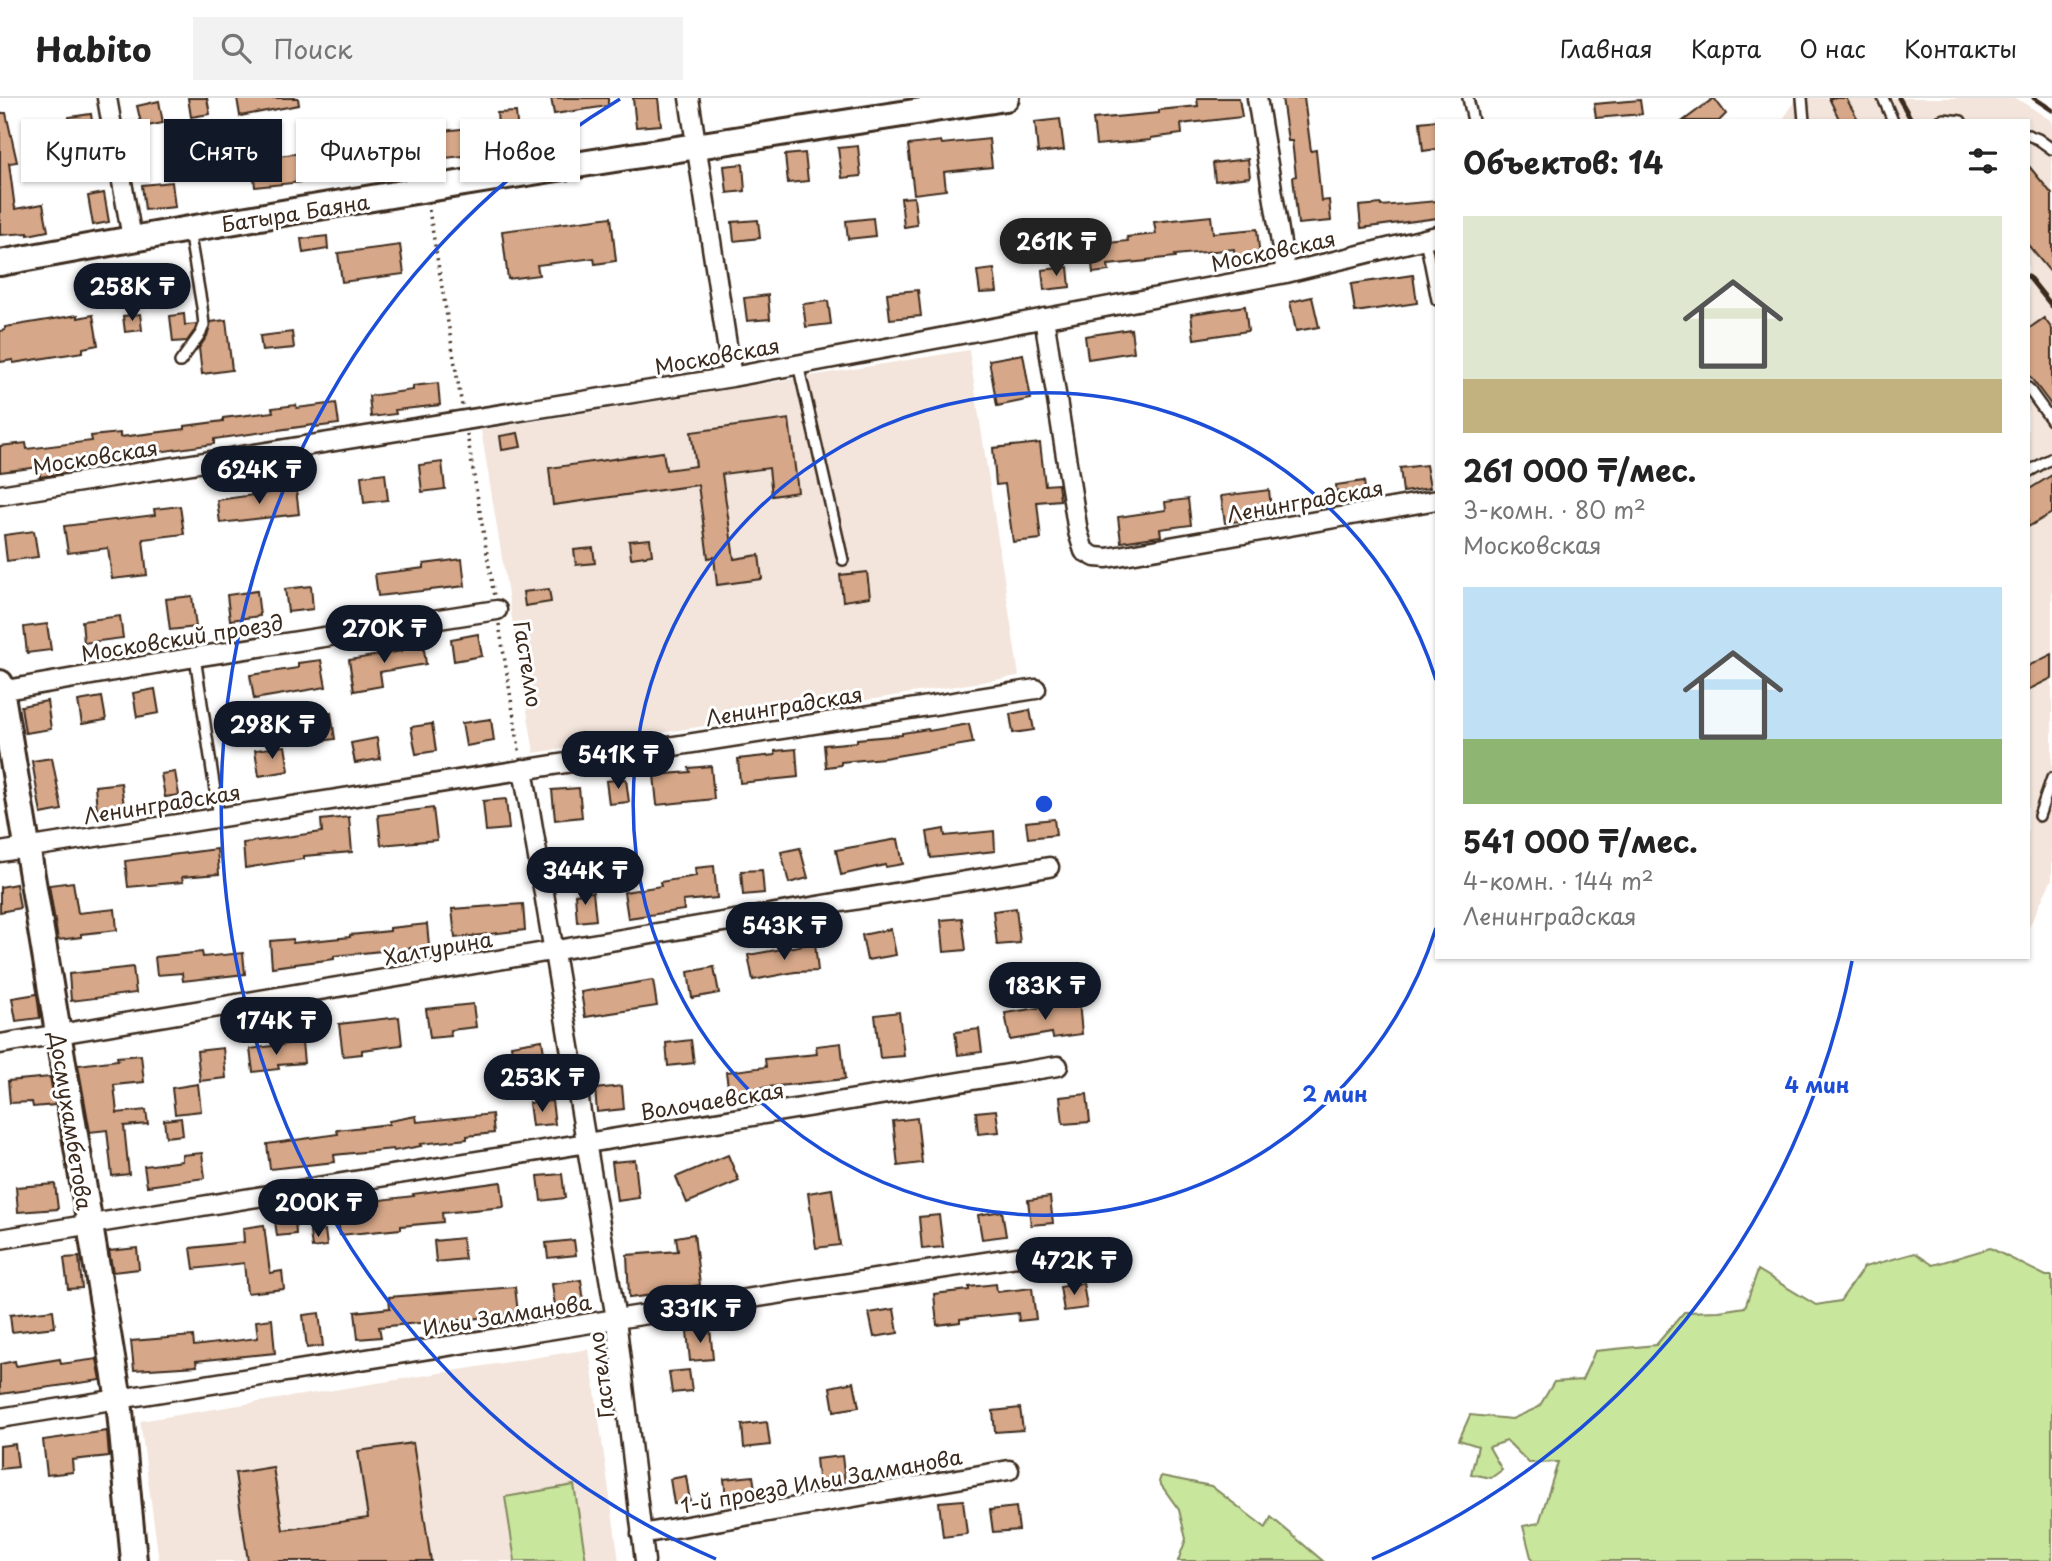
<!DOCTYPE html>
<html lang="ru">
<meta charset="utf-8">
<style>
body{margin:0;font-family:"Playpen Sans",sans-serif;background:#f2f2f2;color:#222;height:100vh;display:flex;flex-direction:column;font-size:26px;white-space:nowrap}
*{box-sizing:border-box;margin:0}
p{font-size:23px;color:#767676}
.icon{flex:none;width:38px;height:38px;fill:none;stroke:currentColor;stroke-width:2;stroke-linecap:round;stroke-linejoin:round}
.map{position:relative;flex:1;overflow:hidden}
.drawer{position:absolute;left:1435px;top:21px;width:595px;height:840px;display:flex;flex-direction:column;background:#fff;border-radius:0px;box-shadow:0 2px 5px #0004}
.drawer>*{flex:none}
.banner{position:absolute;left:21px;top:21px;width:665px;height:63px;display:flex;gap:14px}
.price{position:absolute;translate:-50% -60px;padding:0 16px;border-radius:24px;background:#111827;color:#fff;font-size:23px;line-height:46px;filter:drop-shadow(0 2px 4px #0008)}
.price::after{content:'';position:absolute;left:50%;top:42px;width:21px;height:16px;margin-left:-10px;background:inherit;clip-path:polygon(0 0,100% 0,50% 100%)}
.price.on{background:#222;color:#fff}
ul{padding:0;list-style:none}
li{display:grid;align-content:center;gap:14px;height:371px;padding:0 28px}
li span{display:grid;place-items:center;height:217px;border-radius:0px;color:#555}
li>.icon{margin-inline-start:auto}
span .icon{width:126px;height:126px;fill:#fffc;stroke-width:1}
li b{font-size:30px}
h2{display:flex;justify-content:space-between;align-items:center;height:84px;padding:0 28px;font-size:30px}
.tag{padding:0 24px;border-radius:0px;background:#fff;box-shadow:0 2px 5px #0004;font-size:24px;line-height:63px}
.tag.on{background:#111827;color:#fff}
header{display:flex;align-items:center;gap:42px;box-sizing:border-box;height:98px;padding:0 35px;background:#fff;border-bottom:2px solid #e0e0e0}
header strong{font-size:33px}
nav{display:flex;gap:38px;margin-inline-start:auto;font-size:24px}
.search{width:490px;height:63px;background:#f2f2f2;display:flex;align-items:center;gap:18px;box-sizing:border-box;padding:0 24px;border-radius:0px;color:#767676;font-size:26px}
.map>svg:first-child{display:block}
.built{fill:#f3e5db}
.green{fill:#c9e69d;stroke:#82885e;stroke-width:2}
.building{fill:#d6a788;stroke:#3b2a1e;stroke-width:2}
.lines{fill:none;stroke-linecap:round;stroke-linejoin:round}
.lane-casing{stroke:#3b2a1e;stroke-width:14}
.street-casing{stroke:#3b2a1e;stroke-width:23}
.secondary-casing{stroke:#3b2a1e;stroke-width:30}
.path{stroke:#3b2a1e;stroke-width:3.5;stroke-dasharray:2 5;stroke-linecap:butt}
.lane{stroke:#fff;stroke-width:9}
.street{stroke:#fff;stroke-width:18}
.secondary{stroke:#fff;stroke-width:24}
.rail{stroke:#3b2a1e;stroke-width:5}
.ring{fill:none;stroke:#1d4ed8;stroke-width:3.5}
.labels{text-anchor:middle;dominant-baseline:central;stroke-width:6;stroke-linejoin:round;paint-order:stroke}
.street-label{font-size:21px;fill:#3b2a1e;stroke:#fff}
.centre{fill:#1d4ed8;stroke:#fff;stroke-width:3.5}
.ring-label{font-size:21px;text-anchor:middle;font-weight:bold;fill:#1d4ed8;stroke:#fff;stroke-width:6;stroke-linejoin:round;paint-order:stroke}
</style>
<header>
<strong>Habito</strong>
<div class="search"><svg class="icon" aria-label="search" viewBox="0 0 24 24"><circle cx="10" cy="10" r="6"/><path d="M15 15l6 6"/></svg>Поиск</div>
<nav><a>Главная</a><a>Карта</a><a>О нас</a><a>Контакты</a></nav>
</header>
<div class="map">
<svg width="2052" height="1463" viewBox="0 0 2052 1463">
<rect width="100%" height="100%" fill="#fff"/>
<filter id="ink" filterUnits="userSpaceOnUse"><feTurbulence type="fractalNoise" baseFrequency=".0143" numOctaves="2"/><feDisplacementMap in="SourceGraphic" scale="14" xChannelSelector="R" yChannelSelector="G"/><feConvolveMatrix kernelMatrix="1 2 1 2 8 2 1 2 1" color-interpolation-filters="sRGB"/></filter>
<g filter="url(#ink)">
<path class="built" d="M1797 0H2016L2052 23V781L2028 831V23H1782Z
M969 252 1019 578 534 655 481 332Z
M589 1251 619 1463H159L140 1323Z"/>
<path class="green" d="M1990 1150 2046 1178H2052V1463H1532L1523 1428 1539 1425 1558 1364 1529 1365 1507 1343 1489 1349 1502 1372 1491 1380 1471 1376 1478 1348 1459 1342 1470 1317 1512 1321 1539 1309 1554 1284 1582 1282 1595 1253 1656 1247 1684 1214 1719 1213 1745 1209 1758 1172 1816 1207 1840 1203 1864 1169 1915 1155 1933 1167Z
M1161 1378 1211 1388 1266 1430 1271 1419 1323 1463H1178L1186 1441 1179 1412 1159 1384Z
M574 1387 586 1463H515L505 1399Z"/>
<path class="building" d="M188 0H207L210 16 191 19Z
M237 0H298L299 7 240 18Z
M551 0H608V8L554 16Z
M633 0H658L661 27 636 29Z
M1197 0H1239L1242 19 1181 26 1182 36 1151 40V42L1096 47 1093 21 1159 15V12L1198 8Z
M1282 0H1304L1311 53 1316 52 1321 103 1329 102 1331 123 1298 126 1293 79 1296 78 1292 43H1288Z
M1714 0 1726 16 1719 23H1683Z
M1829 0H1846L1859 23H1840Z
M1640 2 1642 16 1596 20 1594 6Z
M159 3 163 25 142 29 137 8Z
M516 14 519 47 500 48 497 15Z
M0 15H6L17 64 9 65 15 111 43 106 48 133 28 137V135L0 137Z
M91 16 93 31 70 34 69 19Z
M1060 21 1064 52 1038 55 1035 24Z
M1437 22V51L1423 53 1420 24Z
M470 30 473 57 445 60 442 33Z
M412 36 415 65 397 67 395 38Z
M242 41 244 69 216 71 213 44Z
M989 41 992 69 944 74 946 92 914 96 908 47 941 43 942 46Z
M360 47 363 76 346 77 343 48Z
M858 48 861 78 842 80 838 50Z
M318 53 320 82 255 89 252 61Z
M805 55 808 83 788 85 785 57Z
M1248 61 1250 79 1215 83 1213 65Z
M743 66 745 93 727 95 724 68Z
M2028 67 2052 96V176L2028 147Z
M172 84 175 109 145 112 142 87Z
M104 95 109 124 93 127 88 98Z
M914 99 917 127 904 129 901 100Z
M1437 103V120L1361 130 1359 108 1381 106V108Z
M1211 118 1213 135 1257 131 1260 160 1235 163 1234 151 1175 157 1176 159 1147 162V163L1108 167 1109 173 1093 175 1090 147 1128 143 1127 139 1156 136 1154 124Z
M611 119 616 163 595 166 594 160 537 167 539 177 508 181 502 133Z
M873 120 875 138 848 141 846 123Z
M758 122 760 140 734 143 732 124Z
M327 138 328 151 303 155 301 141Z
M400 147 404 176 342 184 338 155Z
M1068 169 1070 189 1044 192 1042 172Z
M994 171 997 194 980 195 977 173Z
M1413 177 1417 205 1355 214 1351 186Z
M918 192 921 218 890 221 887 195Z
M768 197 770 221 747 223 744 200Z
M1312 199 1319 229 1296 233 1290 204Z
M828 203 831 226 806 229 803 206Z
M1245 208 1248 233 1194 241 1191 216Z
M140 216 142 232 125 234 123 218Z
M184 216 185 227 197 226 195 232 187 243 173 244 170 218Z
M78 217V220L93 217 98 247 83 250V254L13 265V262L0 264V233L5 232V229Z
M2044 220 2052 231V308L2028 276V231Z
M226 222 232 272 202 276 199 250 207 238 211 224Z
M1131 231 1134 254 1088 261 1085 238Z
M292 234 294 250 262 253 260 238Z
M1023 256 1031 301 997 308 989 262Z
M438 285 440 307 395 312 396 316 371 319 369 298 413 292V288Z
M336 305 339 326 314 329V327L214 341V346L74 366 75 373 40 379 39 369 0 374V348L26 345 27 351 92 343 91 338 120 335V339L185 331V328L223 323V320L273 314 272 310 296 307 297 310Z
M789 321 798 394 772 398 769 370 722 376 734 461 759 457 762 481 717 487 714 459 708 460 698 387 553 407 549 370 663 354 666 372 696 368 691 334Z
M518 335 521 349 502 352 500 338Z
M1040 345 1045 387 1058 386 1060 402 1037 404 1041 441 1013 444 1005 386 996 387 993 350Z
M442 364 445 391 422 394 419 367Z
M1426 367 1430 390 1403 394 1400 370Z
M385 375 388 402 364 405 361 378Z
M2052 377V415L2028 429V392Z
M1364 383 1366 399 1338 403 1336 387Z
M296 391 299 416 220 425 217 402Z
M1269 392 1272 419 1225 425 1221 398Z
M1188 401 1191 427 1160 431 1161 438 1121 444 1118 419 1166 412 1165 404Z
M180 408 184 436 143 441 147 477 112 481 108 450 68 455 64 428 155 417 154 411Z
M34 433 38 459 7 463 4 437Z
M650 441 652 457 631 460 629 443Z
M593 450 595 465 576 467 574 452Z
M462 461 465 488 378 498 375 476 424 470V466Z
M867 474 870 499 843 503 840 477Z
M311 488 313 511 288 514 285 491Z
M549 491 551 504 525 508 523 494Z
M257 493 260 518 230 522 227 497Z
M192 498 196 529 170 532 166 501Z
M120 518 123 540 84 545 82 523Z
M47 526 51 552 27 555 24 529Z
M478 536 482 558 454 563 451 541Z
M423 544 426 566 380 574 382 588 354 593 349 562 402 553 401 548Z
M2052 556V580L2028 592V568Z
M321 562 326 589 254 601 250 577 298 570V565Z
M155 591 159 615 137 619 133 595Z
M102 599 106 622 82 626 78 603Z
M47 603 51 631 25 635 21 608Z
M1030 612 1034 632 1013 635 1010 616Z
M331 615 335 641 307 645 303 620Z
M491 621 494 643 466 648 462 625Z
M432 626 436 653 416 656 411 629Z
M969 626 973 645 884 660 841 664V667L826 669 824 647 857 644V641L902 637V635L928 631 929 633Z
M377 640 380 661 355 665 351 645Z
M285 648 289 673 259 678 255 652Z
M796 651 798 679 740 685 738 661 775 657V653Z
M52 660 62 712 41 716 32 663Z
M711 668 714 701 657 707 654 677 690 674 689 670Z
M175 674 179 697 165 699 161 676Z
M626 681 629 704 609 706 606 683Z
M121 685 124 708 97 712 95 688Z
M579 690 582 719 555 722 552 692Z
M506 701 509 731 486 733 483 703Z
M433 710 437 742 381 747 378 717Z
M349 719 352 754 304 758V761L245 770 243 745 322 734 321 722Z
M1054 721 1056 737 1028 740 1026 724Z
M944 731 945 738 994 733 995 753 931 760 927 734Z
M898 741 903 766 886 769 885 767 841 777 836 752Z
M800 750 808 780 789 785 781 754Z
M217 751 219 776 182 779 183 784 128 789 125 763Z
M714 768 717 800 683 803 684 812 628 820 624 794 661 788 660 784 696 778 695 770Z
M762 772 764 795 743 797 741 773Z
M73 784 78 815 115 811 117 832 81 836V839L58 842 49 787Z
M16 786 20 810 0 814V789Z
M593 794 596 822 577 824 575 796Z
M523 806 525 832 455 840 452 811Z
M1016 810 1020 845 997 847 993 813Z
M962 820 966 852 944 854 941 822Z
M427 826 429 848 334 858V861L272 869 270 843 293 841V845L350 839V837L390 833V830Z
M891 831 896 857 867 862 862 837Z
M815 845 818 873 795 874 753 882 748 857Z
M202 854 203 859 243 855 245 876 183 883 182 875 157 877 155 859Z
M133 869 136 895 71 903 69 876Z
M714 869 719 895 692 900 688 874Z
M653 882 657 908 585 919 581 894Z
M37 896 40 920 16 923 12 900Z
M1079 904 1082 936 1053 940 1052 935 1010 942 1005 915Z
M473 906 476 929 450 932 451 938 430 940 426 911Z
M899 914 904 958 880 960 875 917Z
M399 919 402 947 362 952V956L343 958 339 926Z
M979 931 982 954 958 957 955 934Z
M542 942 545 962 514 967 511 947Z
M691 942 694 965 668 968 666 945Z
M302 944 304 965 278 967 279 971 253 974 250 951Z
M841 945 845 981 759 990V993L729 996 726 974 766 969 765 961 817 956 816 948Z
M223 950 226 980 200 983 197 953Z
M141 957 144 984 114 987 117 1015 146 1012 148 1026 124 1028 129 1076 112 1078 107 1032 90 1034 78 967 118 962 117 959Z
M50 979 55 1007 33 1009 32 1004 10 1005 8 983Z
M198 986 201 1013 175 1016 172 990Z
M622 988 624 1011 597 1014 595 991Z
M1087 996 1090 1024 1063 1026 1060 999Z
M552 1003 555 1026 532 1028 529 1005Z
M996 1012 999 1034 978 1036 976 1014Z
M492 1016 494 1035 467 1038V1041L420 1046 421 1048 394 1053 393 1051 334 1057 335 1064 270 1071 267 1046 338 1036 337 1032 389 1026V1023L416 1018 417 1024Z
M181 1020 183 1037 166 1039 164 1022Z
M917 1020 922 1065 898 1068 893 1023Z
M202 1055 205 1080 147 1088 144 1068 182 1063V1057Z
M728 1057 739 1083 687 1105 676 1079Z
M635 1062 639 1100 617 1103 612 1064Z
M562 1076 565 1100 541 1103 538 1078Z
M501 1084 504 1109 442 1115 443 1124 401 1128V1131L340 1137 337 1111 381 1106 380 1102 414 1098 413 1096Z
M55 1086 58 1111 18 1114 16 1089Z
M832 1091 840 1147 816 1150 808 1095Z
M1050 1099 1053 1125 1031 1127 1028 1102Z
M1002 1113 1006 1138 982 1141 978 1117Z
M939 1117 943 1149 922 1151 919 1119Z
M295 1121 296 1136 277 1138 275 1123Z
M264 1127 270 1175 282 1173 284 1191 247 1195 244 1165 194 1171 191 1150 244 1144 243 1130Z
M325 1132 327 1148 312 1150 310 1134Z
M694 1136 700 1187 652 1194V1197L629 1200 627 1157 678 1153 676 1139Z
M462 1140 465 1161 436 1164 434 1143Z
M574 1142 576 1157 548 1160 546 1145Z
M137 1150 139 1171 113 1174 109 1153Z
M79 1159 82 1190 68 1191 64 1160Z
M581 1182 584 1204 555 1208 552 1186Z
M1083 1185 1087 1210 1064 1213 1060 1189Z
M996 1186 997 1194 1032 1190 1036 1221 1019 1223 1018 1215 960 1221V1224L937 1227 934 1196 969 1192V1189Z
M515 1189 518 1215 439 1225V1223L379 1229 381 1239 358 1241 355 1214 390 1210 389 1199Z
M894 1211 898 1235 874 1239 869 1215Z
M53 1212 55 1229 12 1234 10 1217Z
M319 1215 323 1248 307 1250 303 1217Z
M272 1221 275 1255 196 1263 197 1268 134 1272 131 1243 193 1238 194 1248 258 1240 256 1223Z
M710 1230 713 1261 690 1263 687 1233Z
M60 1261 61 1266 97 1261 101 1282 0 1296V1266L15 1263 16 1268Z
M689 1272 692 1293 672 1295 669 1274Z
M854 1284 859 1309 834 1313 830 1289Z
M1020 1310 1023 1332 995 1334 993 1313Z
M767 1324 770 1347 744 1350 742 1327Z
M107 1333 109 1358 72 1362 73 1374 47 1377 43 1342Z
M413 1345 431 1463H248L235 1375 273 1369 283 1432 368 1420 358 1353Z
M15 1346 18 1369 0 1371V1348Z
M842 1358 845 1384 819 1388 816 1361Z
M686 1378 690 1403 674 1406 670 1381Z
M753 1378 756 1397 726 1400 724 1381Z
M963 1402 967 1436 943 1439 939 1404Z
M1016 1409 1019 1432 993 1434 990 1412Z"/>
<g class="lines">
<g class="lane-casing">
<path id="lane" d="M1468 0 1473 23
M1802 0 1804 23
M1883 0 1893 23
M1939 23 1944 21 1961 23
M2028 37 2038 41 2052 51
M1425 141 1437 202
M180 264 201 235 204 227 202 209 189 133
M798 266 843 462
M2028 290 2052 323
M2028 374 2052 360
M195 559 219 719
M2039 718 2052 680"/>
</g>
<g class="street-casing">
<path id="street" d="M107 0 132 140
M689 0 732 279
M1257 0 1286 175
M1044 220 1078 434 1084 453 1095 459 1107 460 1437 402
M0 397 732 279 1286 175 1437 138
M0 593 195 559 497 512
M523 671 616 1221 645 1463
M0 754 1036 591
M0 946 1049 769
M0 1141 1058 968
M0 1320 616 1221 1063 1152
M641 1436 1009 1372"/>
</g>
<g class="secondary-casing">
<path id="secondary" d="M0 165C334 103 670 52 1006 0
M0 585 119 1302 134 1463"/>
</g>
<path class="path" d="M429 112 462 308
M467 336 494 498
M499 526 520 657"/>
<use href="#lane" class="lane"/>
<use href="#street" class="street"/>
<use href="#secondary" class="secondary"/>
<path class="rail" d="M1899 0 1912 23
M2034 0 2052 12
M2028 178 2052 208"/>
</g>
</g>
<g class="ring">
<path d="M1436 830A411 411 0 1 1 1436 582"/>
<path d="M1852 863A823 823 0 0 1 1372 1461M716 1461A823 823 0 0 1 620 1"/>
</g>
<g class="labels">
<g class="street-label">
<text transform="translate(295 114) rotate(-9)">Батыра Баяна</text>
<text transform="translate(1273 152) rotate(-12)">Московская</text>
<text transform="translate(717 257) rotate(-10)">Московская</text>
<text transform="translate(95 358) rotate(-9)">Московская</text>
<text transform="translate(1305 402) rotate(-10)">Ленинградская</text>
<text transform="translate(182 539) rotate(-9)">Московский проезд</text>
<text transform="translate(529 566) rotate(81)">Гастелло</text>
<text transform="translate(784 607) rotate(-9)">Ленинградская</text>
<text transform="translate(162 705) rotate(-9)">Ленинградская</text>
<text transform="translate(438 849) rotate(-10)">Халтурина</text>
<text transform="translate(712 1002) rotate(-9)">Волочаевская</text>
<text transform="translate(72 1023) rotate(81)">Досмухамбетова</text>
<text transform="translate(507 1216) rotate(-9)">Ильи Залманова</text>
<text transform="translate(600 1277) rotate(-97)">Гастелло</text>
<text transform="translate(821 1382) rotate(-10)">1-й проезд Ильи Залманова</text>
</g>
</g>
<circle cx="1044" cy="706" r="10" class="centre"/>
<g class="ring-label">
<text x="1817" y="995">4 мин</text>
<text x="1335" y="1004">2 мин</text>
</g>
</svg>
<b class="price on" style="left:1056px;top:180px">261K ₸</b>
<b class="price" style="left:132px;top:225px">258K ₸</b>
<b class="price" style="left:259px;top:408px">624K ₸</b>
<b class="price" style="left:384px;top:567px">270K ₸</b>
<b class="price" style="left:272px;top:663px">298K ₸</b>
<b class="price" style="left:618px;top:693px">541K ₸</b>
<b class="price" style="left:585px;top:809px">344K ₸</b>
<b class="price" style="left:784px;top:864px">543K ₸</b>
<b class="price" style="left:1045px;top:924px">183K ₸</b>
<b class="price" style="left:276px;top:959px">174K ₸</b>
<b class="price" style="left:542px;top:1016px">253K ₸</b>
<b class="price" style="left:318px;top:1141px">200K ₸</b>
<b class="price" style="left:1074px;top:1199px">472K ₸</b>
<b class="price" style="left:700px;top:1247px">331K ₸</b>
<div class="banner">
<a class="tag">Купить</a>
<a class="tag on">Снять</a>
<a class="tag">Фильтры</a>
<a class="tag">Новое</a>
</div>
<section class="drawer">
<h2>Объектов: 14<svg class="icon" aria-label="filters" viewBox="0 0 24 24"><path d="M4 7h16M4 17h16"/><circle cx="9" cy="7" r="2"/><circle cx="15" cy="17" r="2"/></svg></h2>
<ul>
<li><span style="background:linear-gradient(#dfe7d0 75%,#c2b280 0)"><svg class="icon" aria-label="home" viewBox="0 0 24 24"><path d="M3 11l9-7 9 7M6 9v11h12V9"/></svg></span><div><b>261 000 ₸/мес.</b><p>3-комн. · 80 m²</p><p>Московская</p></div></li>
<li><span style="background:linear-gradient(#bfe0f5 70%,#8fb573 0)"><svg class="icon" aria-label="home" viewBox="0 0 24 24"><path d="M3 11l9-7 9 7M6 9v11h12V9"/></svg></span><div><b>541 000 ₸/мес.</b><p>4-комн. · 144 m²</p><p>Ленинградская</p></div></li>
</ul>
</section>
</div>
